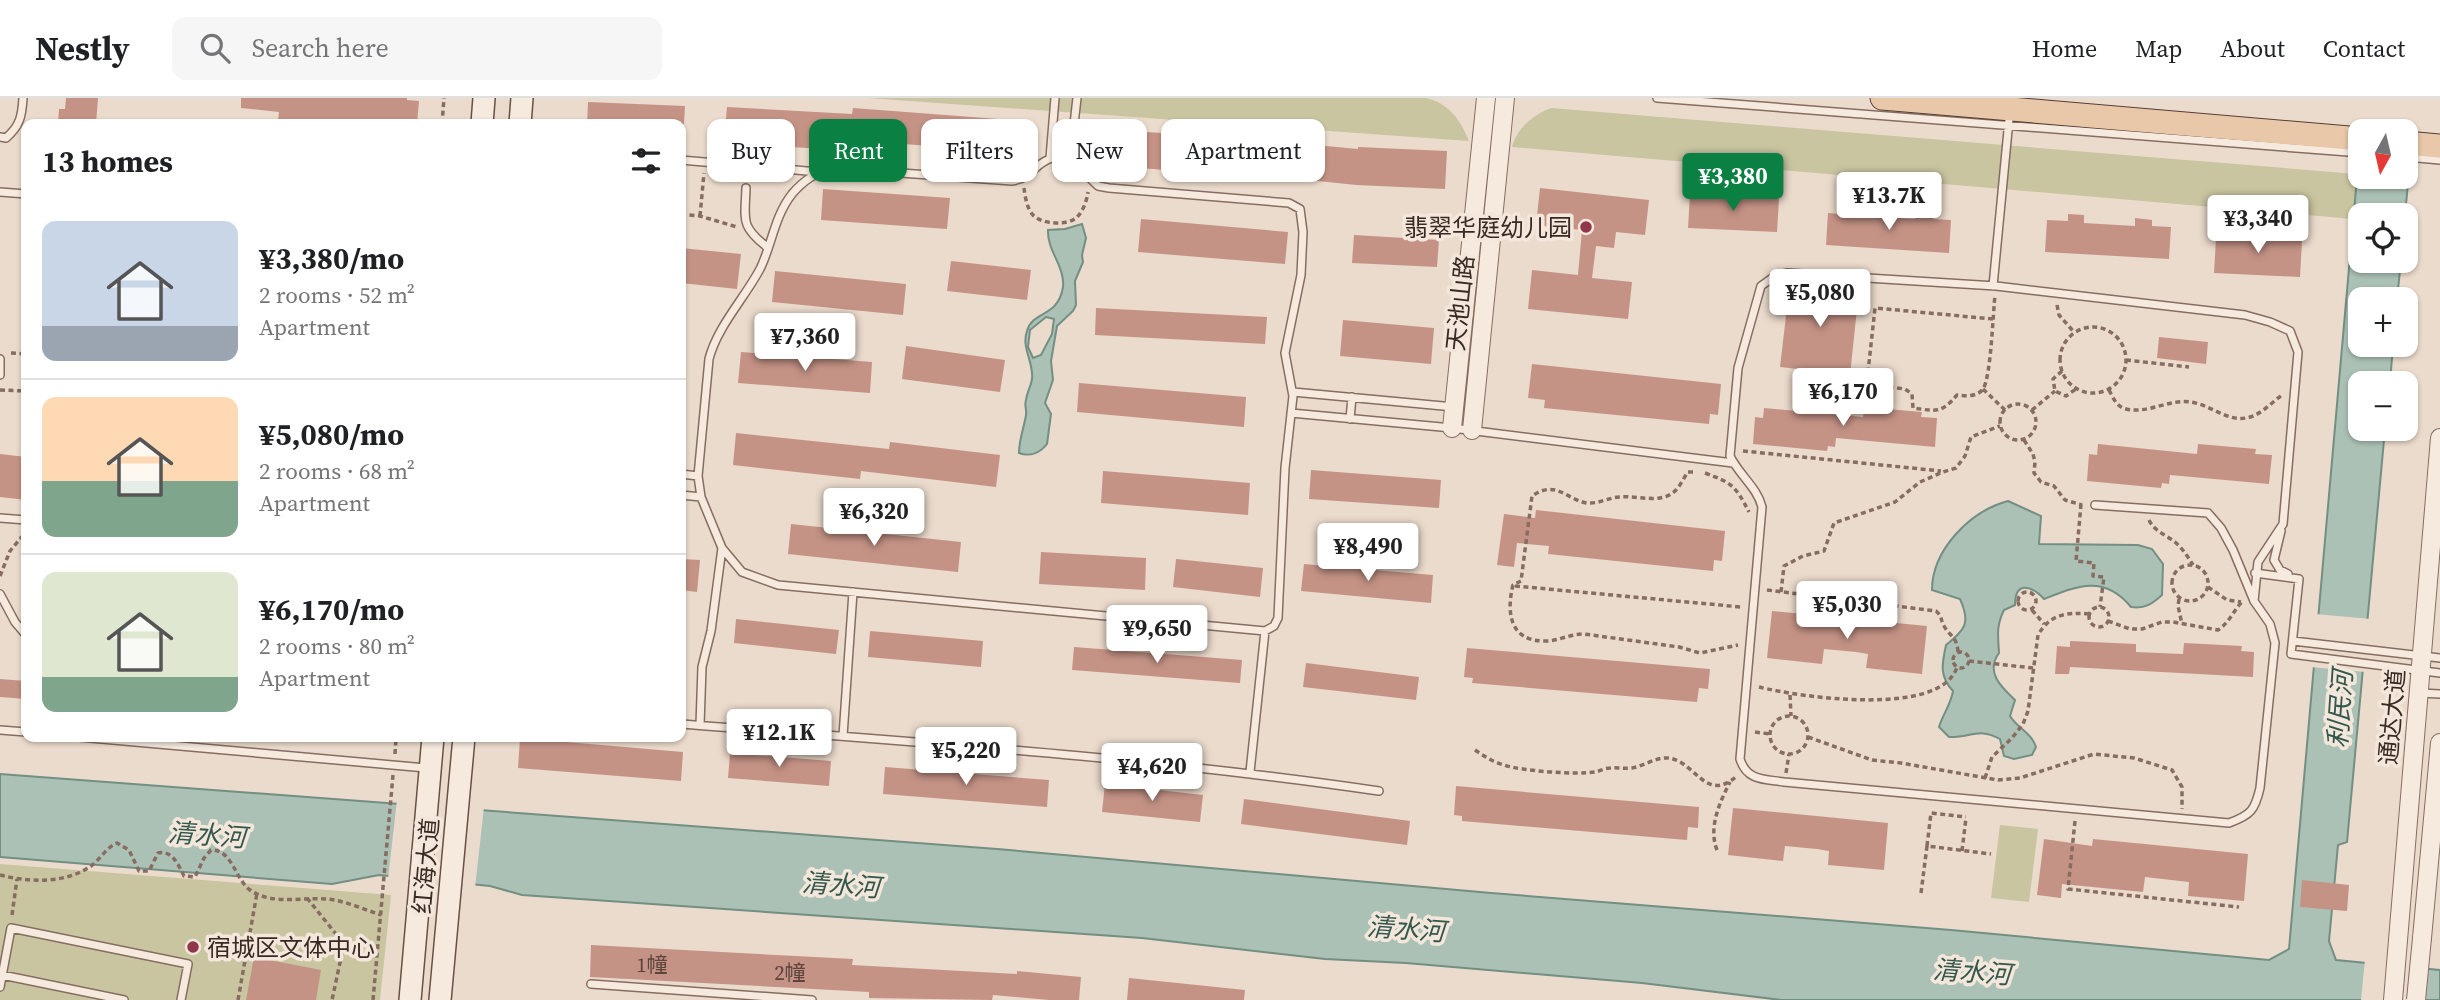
<!DOCTYPE html>
<meta charset="utf-8">
<style>
body{margin:0;font-family:"Source Serif 4","Noto Sans SC",serif;background:#f6f6f6;color:#202124;height:100vh;display:flex;flex-direction:column;font-size:26px;white-space:nowrap}
*{box-sizing:border-box;margin:0}
p{font-size:23px;color:#757577}
.icon{flex:none;width:38px;height:38px;fill:none;stroke:currentColor;stroke-width:2;stroke-linecap:round;stroke-linejoin:round}
.map{position:relative;flex:1;overflow:hidden}
.side{position:absolute;left:21px;top:21px;width:665px;height:623px;display:flex;flex-direction:column;background:#fff;border-radius:14px;box-shadow:0 2px 5px #0004}
.side>*{flex:none}
.guide{position:absolute;left:707px;top:21px;width:665px;height:63px;display:flex;gap:14px}
.needle{width:46px;rotate:188deg}
.controls{position:absolute;left:2348px;top:21px;display:grid;gap:14px}
.controls a{display:grid;place-items:center;width:70px;height:70px;border-radius:14px;background:#fff;box-shadow:0 2px 5px #0004;font-size:35px}
.price{position:absolute;translate:-50% -60px;padding:0 16px;border-radius:7px;background:#fff;color:#222;font-size:23px;line-height:46px;filter:drop-shadow(0 2px 4px #0008)}
.price::after{content:'';position:absolute;left:50%;top:42px;width:21px;height:16px;margin-left:-10px;background:inherit;clip-path:polygon(0 0,100% 0,50% 100%)}
.price.active{background:#0b8043;color:#fff}
ul{padding:0;list-style:none}
li{display:flex;align-items:center;gap:21px;height:175px;padding:0 21px}
li+li{border-top:2px solid #e0e0e0}
li span{display:grid;place-items:center;flex:none;width:196px;height:140px;border-radius:14px;color:#555}
li>.icon{margin-inline-start:auto}
span .icon{width:84px;height:84px;fill:#fffc;stroke-width:1}
li b{font-size:30px}
h2{display:flex;justify-content:space-between;align-items:center;height:84px;padding:0 21px;font-size:30px}
.chip{padding:0 24px;border-radius:14px;background:#fff;box-shadow:0 2px 5px #0004;font-size:24px;line-height:63px}
.chip.active{background:#0b8043;color:#fff}
header{display:flex;align-items:center;gap:42px;box-sizing:border-box;height:98px;padding:0 35px;background:#fff;border-bottom:2px solid #e0e0e0}
header strong{font-size:33px}
nav{display:flex;gap:38px;margin-inline-start:auto;font-size:24px}
.search{width:490px;height:63px;background:#f6f6f6;display:flex;align-items:center;gap:18px;box-sizing:border-box;padding:0 24px;border-radius:14px;color:#757577;font-size:26px}
.map>svg:first-child{display:block}
.green{fill:#c9c5a1}
.water{fill:#acc1b6;stroke:#738e82;stroke-width:2;fill-rule:evenodd}
.pier{fill:#ebdbcc}
.building{fill:#c59386}
.lines{fill:none;stroke-linecap:round;stroke-linejoin:round}
.service-casing{stroke:#876d61;stroke-width:10}
.tertiary-casing{stroke:#876d61;stroke-width:20}
.secondary-casing{stroke:#694f44;stroke-width:24}
.primary-casing{stroke:#563d35;stroke-width:25}
.path{stroke:#876d61;stroke-width:3.5;stroke-dasharray:5 3.5;stroke-linecap:butt}
.service{stroke:#f6eadf;stroke-width:7}
.tertiary{stroke:#f6eadf;stroke-width:18}
.secondary{stroke:#f6eadf;stroke-width:21}
.primary{stroke:#e9c7a9;stroke-width:23}
.tertiary-bridge-casing{stroke:#876d61;stroke-width:20;stroke-linecap:butt}
.tertiary-bridge{stroke:#f6eadf;stroke-width:18}
.poi-dot{fill:#90374b;stroke:#f3e7db;stroke-width:2.5}
.labels{text-anchor:middle;dominant-baseline:central;stroke-width:7;stroke-linejoin:round;paint-order:stroke}
.number-label{font-size:21px;fill:#5c443c}
.poi-label{font-size:24px;fill:#392923;stroke:#f3e7db;text-anchor:end}
.street-label{font-size:24px;fill:#392923;stroke:#f3e7db}
.water-label{font-size:26px;font-style:italic;fill:#34574d;stroke:#f3e7db}
</style>
<header>
<strong>Nestly</strong>
<div class="search"><svg class="icon" aria-label="search" viewBox="0 0 24 24"><circle cx="10" cy="10" r="6"/><path d="M15 15l6 6"/></svg>Search here</div>
<nav><a>Home</a><a>Map</a><a>About</a><a>Contact</a></nav>
</header>
<div class="map">
<svg width="2440" height="902" viewBox="0 0 2440 902">
<rect width="100%" height="100%" fill="#ebdbcc"/>
<path class="green" d="M868 0H1426C1449 5 1461 23 1469 43Z
M1551 10 2357 76 2353 121 1512 49C1517 30 1533 17 1551 10Z
M2000 727 2038 731 2029 804 1991 800Z
M0 766 391 797 380 902H0Z"/>
<path class="water" d="M2364 0H2416L2405 117H2361V163H2401L2397 201H2361V247H2393L2390 285H2361V331H2385L2347 744 2338 747 2329 843 2336 862 2440 872V902H1781L1642 885 1406 865 1325 861 1142 840 522 797 490 788 379 777 332 786 0 759V676L997 751 1491 795 1951 832 2269 862 2289 851ZM2361 33H2406V79H2361Z
M1082 126 1086 140 1082 157 1083 164 1075 183 1076 207 1073 213 1057 228 1051 263 1053 282 1045 305 1051 316 1047 346C1040 355 1030 359 1019 355 1019 341 1024 330 1026 317 1027 312 1024 307 1026 302 1027 294 1031 288 1032 281 1034 264 1021 250 1027 233 1033 212 1058 220 1063 189 1065 168 1047 153 1048 132L1065 131ZM1046 219 1054 221 1052 236 1041 257 1033 260 1028 249 1030 232Z
M2008 403 2041 418 2039 446 2138 447 2152 451 2163 466 2162 497C2152 506 2145 511 2131 509 2104 476 2077 488 2044 501 2031 487 2015 483 2015 507L2004 512C1996 528 1998 538 1999 555 1985 574 2001 589 2015 602L2010 618C2018 631 2031 634 2036 649L2032 657 2014 661 2004 658 2000 641C1979 629 1970 640 1949 639L1939 629C1943 616 1951 606 1953 593 1939 578 1942 566 1946 547 1965 532 1971 525 1960 501L1932 492C1932 452 1970 413 2008 403Z"/>
<path class="pier" d="M2360 0H2419L2412 75 2406 74V33H2361V70L2354 69Z
M2315 516 2371 521 2366 574 2310 569Z
M397 702 484 709 475 790 388 781Z
M2365 861 2429 868 2425 902H2361Z"/>
<path class="building" d="M66 0H98L96 26H58L59 11H65Z
M241 0H407V2L419 3 417 26 346 23V26H324L278 22 279 14 241 10Z
M588 4 685 8 684 26H587Z
M727 9 852 16 853 10 1024 23 1021 55 825 40 824 51 724 45Z
M1102 31 1251 41 1358 51V49L1447 53 1445 91 1356 87 1232 74 1231 77 1100 67Z
M1540 90 1649 102 1645 137 1616 134 1614 150 1596 148 1592 180 1632 184 1628 221 1528 211 1532 172 1578 177 1582 132 1536 127Z
M823 91 950 100 947 131 821 122Z
M1690 96 1779 101 1777 134 1688 130Z
M1848 109 1865 110V118L1915 121V114L1933 115V121L1951 122 1949 155 1826 147 1828 115 1848 117Z
M2068 116 2084 117V125L2135 128V120L2152 122V128L2171 129 2169 161 2045 154 2047 122 2068 123Z
M1141 121 1288 134 1285 166 1138 154Z
M2226 133 2289 137V142L2302 143 2300 179 2214 175 2216 140H2226Z
M1354 137 1439 142 1437 169 1352 165Z
M681 150 741 156 737 191 681 185Z
M951 163 1031 172 1027 202 947 193Z
M775 173 906 186 903 217 772 204Z
M1790 184 1859 192 1850 277 1780 269Z
M1096 210 1267 219 1265 246 1095 237Z
M1343 222 1434 230 1431 266 1340 258Z
M2159 239 2208 244 2206 266 2157 260Z
M906 248 1005 262 1000 294 902 281Z
M741 254 872 264 870 295 738 285Z
M1532 266 1721 286 1718 317 1710 316 1709 326 1544 310 1545 302 1528 300Z
M1079 285 1246 299 1244 329 1077 314Z
M1864 309 1922 314 1921 319 1937 320 1935 349 1836 340 1835 349 1828 348 1827 353 1753 346 1755 319 1763 320 1764 310 1863 319Z
M736 335 889 351 890 344 1000 357 996 389 861 373 860 381 733 367Z
M2098 346 2197 356 2198 346 2256 351 2255 356 2272 357 2269 386 2170 377 2169 386 2162 385 2161 390 2087 383 2089 356 2097 357Z
M0 356 26 359V402L0 399Z
M1311 372 1441 382 1439 410 1309 401Z
M1103 373 1250 385 1248 417 1101 405Z
M1536 412 1725 433 1722 463 1714 462 1713 473 1548 456 1549 448 1517 445 1514 469 1497 467 1504 416 1535 420Z
M791 426 961 444 958 474 788 456Z
M1041 454 1146 460 1145 492 1039 486Z
M681 461 700 462 697 494 681 492Z
M1176 461 1263 470 1260 499 1173 489Z
M1304 466 1433 477 1431 505 1301 493Z
M1772 513 1927 528 1922 576 1866 570 1868 556 1856 554 1824 551 1822 566 1767 560Z
M736 521 839 532 836 556 734 545Z
M870 533 983 543 981 569 868 559Z
M2070 543 2136 546V554L2183 556 2184 545 2242 548 2241 553 2254 554 2253 579 2070 569 2069 576H2055L2057 548 2070 549Z
M1074 549 1242 562 1240 585 1072 572Z
M1467 550 1710 571 1708 591 1699 590 1697 604 1472 585 1473 580 1464 579Z
M1306 565 1419 579 1416 602 1303 589Z
M0 581 26 583V601L0 599Z
M520 640 683 654 681 683 518 670Z
M730 655 831 663 829 688 728 680Z
M885 669 1049 682 1047 709 883 696Z
M1105 686 1203 697 1200 724 1102 714Z
M1456 688 1699 709 1698 730 1688 729 1687 742 1462 723V718L1454 717Z
M1244 701 1410 723 1407 747 1241 726Z
M1733 710 1888 725 1884 772 1828 767 1829 753 1817 751 1785 748 1783 763 1728 757Z
M2044 741 2092 748 2093 741 2248 756 2244 803 2188 798 2189 784 2145 779 2143 794 2062 786 2061 800 2037 797Z
M2302 782 2349 787 2347 813 2300 809Z
M591 847 853 861 852 867 1017 876V873L1081 879 1079 902H1049L993 897 992 902 869 900V894L590 879Z
M254 859 321 872 316 902H246Z
M1129 880 1245 892 1244 902H1127Z"/>
<g class="lines">
<g class="service-casing">
<path id="service" d="M1657 0 2361 55
M0 39 6 40C20 28 22 18 23 0
M2406 59 2440 62
M1050 60 1055 0
M1052 60 1072 63 1098 88 1109 90 1289 105 1300 111 1303 134 1301 177 1285 255 1293 298 1285 370 1278 520 1274 528 1265 533 778 487 742 474 722 450 701 399 698 378 709 261C717 229 744 201 760 171 772 147 774 119 792 96 803 83 816 74 832 70L1012 83C1033 80 1033 66 1052 60Z
M681 62 818 74
M1070 62 1077 0
M746 90C745 122 740 128 767 149
M0 94 26 96
M1993 188 2009 22
M0 261V277
M1293 294 1454 309
M1291 315 1452 330 1733 365
M1350 321 1352 299
M681 376 698 378
M681 397 701 399
M2095 407 2208 415 2221 430 2233 452 2254 503 2270 526 2275 545 2260 690C2255 712 2251 717 2229 725L1784 684C1764 681 1747 683 1740 661L1762 409C1757 389 1739 377 1730 358L1738 270 1761 188 1775 178 1787 175 1996 188 2245 217 2270 224 2290 233 2298 254 2283 426 2258 464 2254 503
M0 420 26 422
M2281 433 2274 462 2280 472 2288 476
M2255 475 2299 481 2291 556 2440 575
M0 496 15 524 26 537
M2293 543 2440 560
M2420 595 2440 596
M681 626C914 644 1147 659 1379 693
M700 627 702 569 711 533 722 450
M0 632 26 634
M843 638 853 494
M79 639 426 670
M1250 674 1265 533
M2 877 124 902
M591 886 812 902
M0 889 11 830 188 866 181 902"/>
</g>
<g class="tertiary-casing">
<path id="tertiary" d="M1452 330 1486 0
M1472 332 1505 0
M2422 840 2440 645
M2393 902 2440 340"/>
</g>
<g class="secondary-casing">
<path id="secondary" d="M482 26 484 0
M520 26 522 0
M410 902 433 639
M440 902 464 639"/>
</g>
<g class="primary-casing">
<path id="primary" d="M1882 0 2361 41
M2406 45 2440 48"/>
</g>
<path class="path" d="M442 26 444 0
M1024 90C1025 98 1027 111 1033 117 1041 126 1066 128 1076 120 1083 114 1087 102 1088 94
M681 116 700 118 737 129
M700 118 704 75
M2057 207 2059 217 2074 234
M1993 221 1875 210 1868 274 1873 287 1905 291 1912 296 1913 310C1936 313 1941 316 1957 297 1966 298 1977 299 1983 291 1991 279 1993 215 1995 197
M2060 262a33 33 0 1 1 66 0a33 33 0 1 1-66 0Z
M11 255 26 256
M2126 262 2189 269
M2062 273 2053 281 2055 293 2066 298 2076 291
M1983 291 2005 312
M0 292 26 293
M2109 292C2113 300 2117 309 2126 311 2148 316 2169 301 2190 304 2209 306 2228 324 2246 320 2260 318 2271 305 2282 297
M2000 324a18 18 0 1 1 36 0a18 18 0 1 1-36 0Z
M2032 312 2055 293
M2024 342 2033 356 2035 364 2034 375 2041 384 2054 388 2065 402 2082 407
M1743 353 1941 373
M1693 374H1688C1684 379 1681 387 1676 392 1662 407 1637 397 1619 399 1608 400 1598 406 1587 405 1567 402 1556 381 1532 398L1521 483 1513 487C1506 515 1510 544 1546 543 1558 543 1570 536 1584 536L1679 549 1700 555 1738 547
M1705 375C1732 385 1735 387 1749 414
M2081 406 2076 463 2094 465 2093 478 2104 479 2100 509
M2149 422C2154 433 2166 437 2175 444 2183 451 2188 459 2193 467
M2172 485a18 18 0 1 1 36 0a18 18 0 1 1-36 0Z
M0 478 10 453 25 435
M1515 488 1741 509
M2208 489 2227 502 2241 504
M1767 492 1936 513C1943 519 1940 521 1944 528 1950 539 1957 538 1958 554
M1781 494 1784 468 1803 458 1824 453 1834 425 1895 404 1920 384 1943 374 1956 370 1965 358 1971 339 2000 328
M2018 503a9 9 0 1 1 18 0a9 9 0 1 1-18 0Z
M2179 501 2178 508 2182 526
M2089 519a10 10 0 1 1 20 0a10 10 0 1 1-20 0Z
M2032 512 2044 526
M2108 523 2130 531H2142L2162 524H2173L2218 532C2230 524 2233 513 2242 504
M1953 562a8 8 0 1 1 16 0a8 8 0 1 1-16 0Z
M1969 563 2033 570
M1759 589C1799 599 1941 620 1957 569
M1790 597 1791 618
M1770 637a19 19 0 1 1 38 0a19 19 0 1 1-38 0Z
M1755 634 1770 636
M1808 639 1872 662 1901 665 1998 682 2020 680 2094 656 2134 660 2172 672 2182 689V711
M1475 652C1484 658 1493 664 1504 667 1522 673 1576 677 1595 674 1600 673 1605 670 1610 670 1617 669 1624 671 1632 670 1644 668 1656 659 1668 660 1696 663 1705 706 1737 678
M395 656 396 639
M1786 675 1789 656
M1985 680 1992 659 2012 640 2023 626 2028 613 2038 537C2050 516 2067 514 2089 516
M2075 723 2068 791 2239 809
M1927 748 1931 715 1966 719
M1717 752C1708 729 1720 704 1730 684
M1962 753 1966 720
M0 777C28 784 62 786 88 770 99 764 105 750 117 745L129 752 139 773H149L158 755C172 752 178 766 184 778L195 779 204 760 211 752C232 751 235 781 250 792 274 809 307 797 334 802 350 805 366 812 381 817
M1921 795 1927 748 1991 756
M307 800 344 846 332 902
M12 817 17 781
M238 902 257 795
M373 902 393 677"/>
<use href="#service" class="service"/>
<use href="#tertiary" class="tertiary"/>
<use href="#secondary" class="secondary"/>
<use href="#primary" class="primary"/>
<g class="tertiary-bridge-casing">
<path id="tertiary-bridge" d="M2416 902 2422 840"/>
</g>
<use href="#tertiary-bridge" class="tertiary-bridge"/>
</g>
<g class="poi-dot">
<circle cx="1586" cy="129" r="7"/>
<circle cx="193" cy="849" r="7"/>
</g>
<g class="labels">
<g class="number-label">
<text x="652" y="866">1幢</text>
<text x="790" y="874">2幢</text>
</g>
<g class="poi-label">
<text x="1572" y="129">翡翠华庭幼儿园</text>
<text x="207" y="849" text-anchor="start">宿城区文体中心</text>
</g>
<g class="street-label">
<text transform="translate(1460 205) rotate(-84)">天池山路</text>
<text transform="translate(2392 619) rotate(-85)">通达大道</text>
<text transform="translate(426 768) rotate(-85)">红海大道</text>
</g>
<g class="water-label">
<text transform="translate(2340 611) rotate(-86)">利民河</text>
<text transform="translate(207 737) rotate(4)">清水河</text>
<text transform="translate(841 787) rotate(4)">清水河</text>
<text transform="translate(1406 831) rotate(4)">清水河</text>
<text transform="translate(1972 874) rotate(4)">清水河</text>
</g>
</g>
</svg>
<div class="controls">
<a><svg class="needle" viewBox="-14 -14 28 28"><path d="M0-13l5 13h-10z" fill="#e53935"/><path d="M0 13l5-13h-10z" fill="#757577"/></svg></a>
<a><svg class="icon" aria-label="locate" viewBox="0 0 24 24"><circle cx="12" cy="12" r="6"/><path d="M12 2v4M12 18v4M2 12h4M18 12h4"/></svg></a>
<a>+</a>
<a>−</a>
</div>
<b class="price active" style="left:1733px;top:115px">¥3,380</b>
<b class="price" style="left:1889px;top:134px">¥13.7K</b>
<b class="price" style="left:2258px;top:157px">¥3,340</b>
<b class="price" style="left:1820px;top:231px">¥5,080</b>
<b class="price" style="left:805px;top:275px">¥7,360</b>
<b class="price" style="left:1843px;top:330px">¥6,170</b>
<b class="price" style="left:874px;top:450px">¥6,320</b>
<b class="price" style="left:1368px;top:485px">¥8,490</b>
<b class="price" style="left:1847px;top:543px">¥5,030</b>
<b class="price" style="left:1157px;top:567px">¥9,650</b>
<b class="price" style="left:779px;top:671px">¥12.1K</b>
<b class="price" style="left:966px;top:689px">¥5,220</b>
<b class="price" style="left:1152px;top:705px">¥4,620</b>
<div class="guide">
<a class="chip">Buy</a>
<a class="chip active">Rent</a>
<a class="chip">Filters</a>
<a class="chip">New</a>
<a class="chip">Apartment</a>
</div>
<section class="side">
<h2>13 homes<svg class="icon" aria-label="filters" viewBox="0 0 24 24"><path d="M4 7h16M4 17h16"/><circle cx="9" cy="7" r="2"/><circle cx="15" cy="17" r="2"/></svg></h2>
<ul>
<li><span style="background:linear-gradient(#c9d6e8 75%,#9aa5b1 0)"><svg class="icon" aria-label="home" viewBox="0 0 24 24"><path d="M3 11l9-7 9 7M6 9v11h12V9"/></svg></span><div><b>¥3,380/mo</b><p>2 rooms · 52 m²</p><p>Apartment</p></div></li>
<li><span style="background:linear-gradient(#ffd9b3 60%,#7fa58c 0)"><svg class="icon" aria-label="home" viewBox="0 0 24 24"><path d="M3 11l9-7 9 7M6 9v11h12V9"/></svg></span><div><b>¥5,080/mo</b><p>2 rooms · 68 m²</p><p>Apartment</p></div></li>
<li><span style="background:linear-gradient(#dfe7d0 75%,#7fa58c 0)"><svg class="icon" aria-label="home" viewBox="0 0 24 24"><path d="M3 11l9-7 9 7M6 9v11h12V9"/></svg></span><div><b>¥6,170/mo</b><p>2 rooms · 80 m²</p><p>Apartment</p></div></li>
</ul>
</section>
</div>
